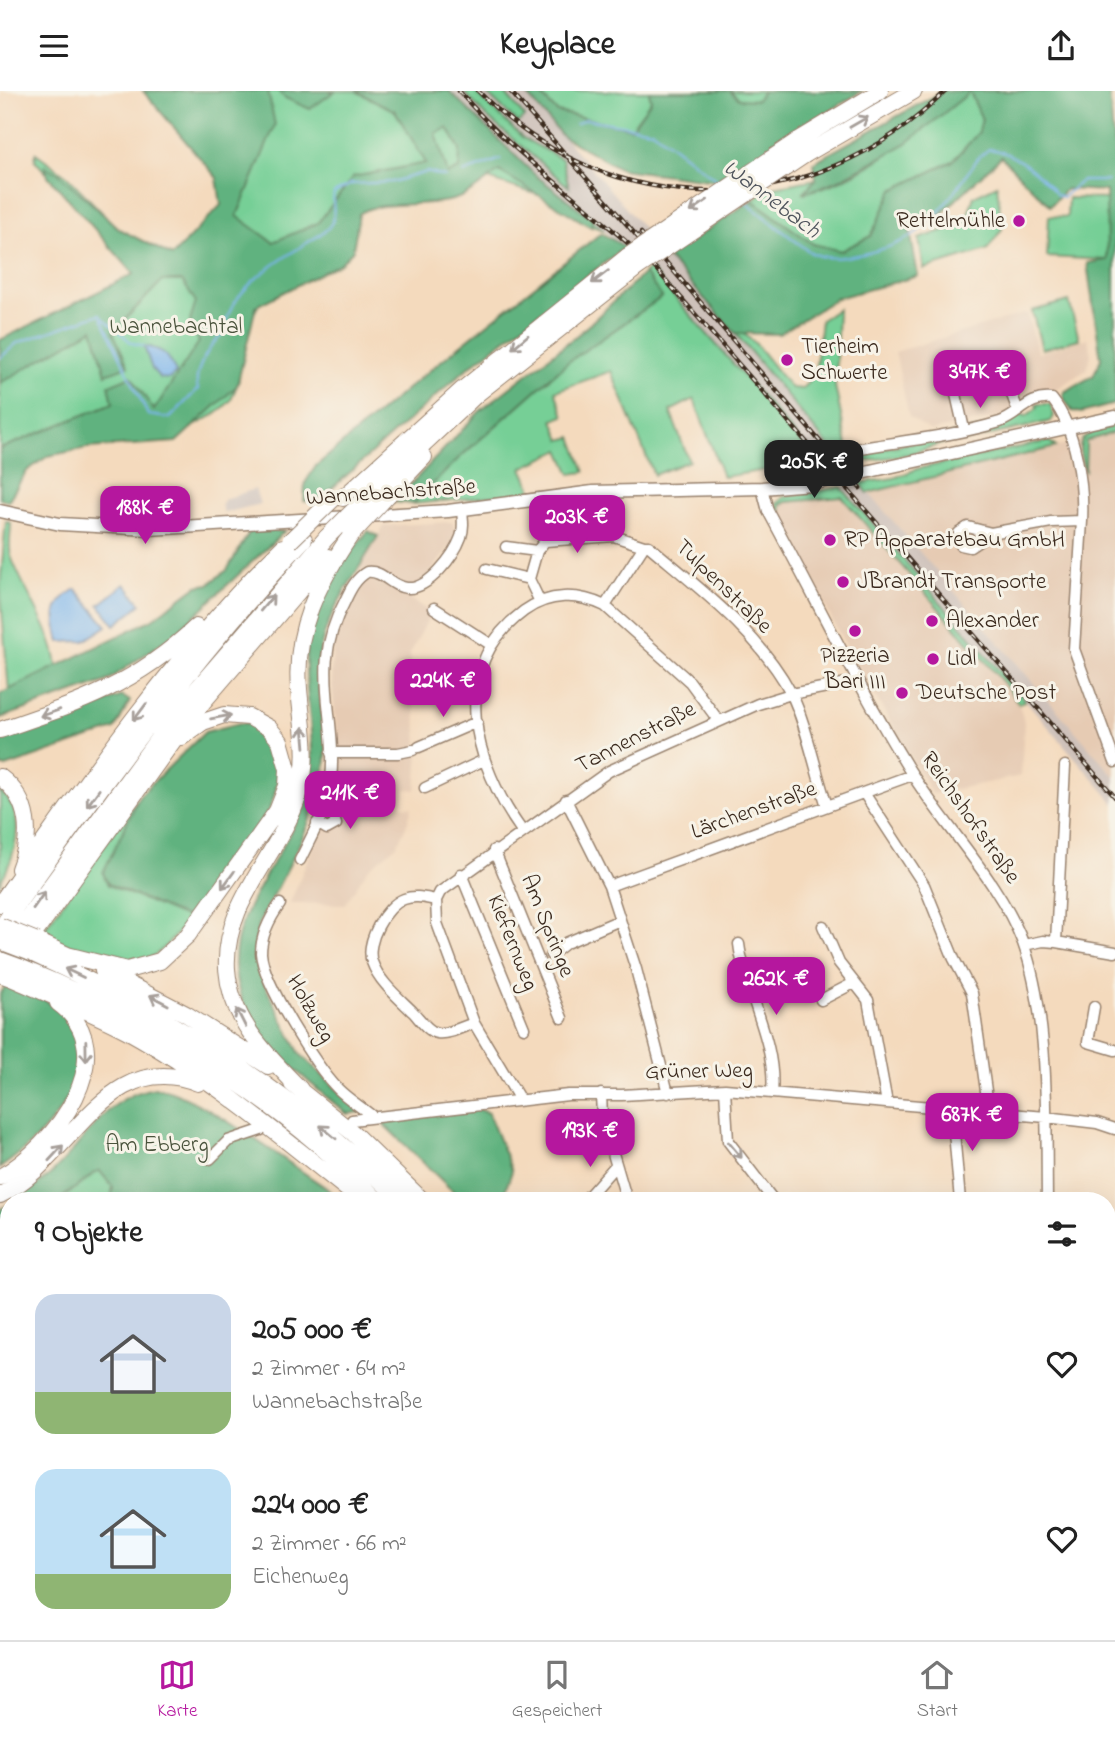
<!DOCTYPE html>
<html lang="de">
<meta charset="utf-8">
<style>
body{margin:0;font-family:"Indie Flower",sans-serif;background:#f2f2f2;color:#222;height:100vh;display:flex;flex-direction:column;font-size:26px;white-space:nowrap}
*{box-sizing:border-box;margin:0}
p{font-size:23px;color:#767676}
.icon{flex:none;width:38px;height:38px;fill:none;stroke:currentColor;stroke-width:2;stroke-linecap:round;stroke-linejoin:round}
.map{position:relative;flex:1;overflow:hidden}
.sheet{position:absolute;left:0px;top:1101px;width:1116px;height:450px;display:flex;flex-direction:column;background:#fff;border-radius:28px 28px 0 0;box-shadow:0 7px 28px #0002}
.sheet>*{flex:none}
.price{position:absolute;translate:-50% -60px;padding:0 16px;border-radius:14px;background:#b5179e;color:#fff;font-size:23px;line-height:46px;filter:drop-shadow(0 2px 4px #0008)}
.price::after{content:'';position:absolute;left:50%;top:42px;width:21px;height:16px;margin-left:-10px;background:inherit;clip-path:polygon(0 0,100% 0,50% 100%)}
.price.active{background:#222;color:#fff}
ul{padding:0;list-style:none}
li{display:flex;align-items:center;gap:21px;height:175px;padding:0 35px}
li span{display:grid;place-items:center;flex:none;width:196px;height:140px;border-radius:21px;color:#555}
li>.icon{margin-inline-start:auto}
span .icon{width:84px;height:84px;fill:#fffc;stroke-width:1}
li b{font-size:30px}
h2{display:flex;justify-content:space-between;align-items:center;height:84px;padding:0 35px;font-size:30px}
header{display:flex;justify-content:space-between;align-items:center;height:91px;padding:0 35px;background:#fff;font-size:32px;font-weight:800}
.menu{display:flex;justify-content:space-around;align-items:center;height:98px;border-top:2px solid #e0e0e0;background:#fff;font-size:19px;color:#767676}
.menu a{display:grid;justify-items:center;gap:4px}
.menu .active{color:#b5179e}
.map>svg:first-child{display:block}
.built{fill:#e6cbb3}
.industrial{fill:#cec1ba}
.green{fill:#76cf96;stroke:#587c5a;stroke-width:2}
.forest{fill:#60b27f;stroke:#4e6e4e;stroke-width:2;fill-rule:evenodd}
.water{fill:#7db5ec;stroke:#5c7085;stroke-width:2}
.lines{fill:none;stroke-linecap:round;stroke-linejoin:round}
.stream{stroke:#7db5ec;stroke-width:2}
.minor-casing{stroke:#98826e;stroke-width:13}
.major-casing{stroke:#98826e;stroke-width:15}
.highway-casing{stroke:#98826e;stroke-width:18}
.minor{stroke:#fff;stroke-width:10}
.major{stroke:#fff;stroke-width:12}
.highway{stroke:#fff;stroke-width:16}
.rail-casing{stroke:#3b2a1e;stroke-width:4.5}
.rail{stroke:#f7f3e8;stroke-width:2;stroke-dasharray:5;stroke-linecap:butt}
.highway-bridge-casing{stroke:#98826e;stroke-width:18;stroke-linecap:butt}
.highway-bridge{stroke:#fff;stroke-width:16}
.oneway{stroke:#a79f9a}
.poi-dot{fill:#b5179e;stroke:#f7f3e8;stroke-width:2.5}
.labels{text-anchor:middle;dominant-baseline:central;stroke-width:6;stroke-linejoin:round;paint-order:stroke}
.poi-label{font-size:23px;fill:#3b2a1e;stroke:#f7f3e8;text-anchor:start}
.park-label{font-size:23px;fill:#4a533c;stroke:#f7f3e8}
.street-label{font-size:23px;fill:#3b2a1e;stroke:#f7f3e8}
.water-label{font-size:24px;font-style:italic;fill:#4f545c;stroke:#f7f3e8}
</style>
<header><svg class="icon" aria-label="menu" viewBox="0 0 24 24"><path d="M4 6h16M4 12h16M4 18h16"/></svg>Keyplace<svg class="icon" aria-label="share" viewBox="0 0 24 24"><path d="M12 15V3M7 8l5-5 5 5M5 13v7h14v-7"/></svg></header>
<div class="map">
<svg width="1115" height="1549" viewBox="0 0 1115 1549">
<rect width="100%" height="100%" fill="#f7f3e8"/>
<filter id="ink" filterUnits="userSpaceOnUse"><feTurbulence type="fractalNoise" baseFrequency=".0143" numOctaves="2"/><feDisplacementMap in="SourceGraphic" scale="14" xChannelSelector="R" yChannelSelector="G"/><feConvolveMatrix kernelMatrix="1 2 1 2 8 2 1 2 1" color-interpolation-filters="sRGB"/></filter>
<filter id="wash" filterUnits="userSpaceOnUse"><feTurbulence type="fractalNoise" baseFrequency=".00686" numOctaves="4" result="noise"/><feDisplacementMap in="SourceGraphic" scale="28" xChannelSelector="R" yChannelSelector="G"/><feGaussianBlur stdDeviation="1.57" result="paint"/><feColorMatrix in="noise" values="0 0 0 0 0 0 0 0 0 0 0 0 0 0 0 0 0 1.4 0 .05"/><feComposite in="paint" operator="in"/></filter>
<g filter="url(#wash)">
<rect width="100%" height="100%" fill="#f4dabd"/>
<path class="built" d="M1027 222 1038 262 1088 247 1091 264 1087 278 1052 301 1040 300 1003 325 931 340 909 326 895 261Z
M1115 341V686L868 402Z
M842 406 1003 591 1019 613 1024 631 1021 685 932 703 836 537 780 422 781 413 787 411Z
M452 431 456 440 454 450 411 508 431 522 410 563 419 662 416 699 406 698 401 715 412 716 407 733 397 754 368 778 345 813 290 812 333 706 337 646 331 582 333 557 339 533 363 489 361 476 384 435Z"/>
<path class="industrial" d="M449 0H524L735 242 844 374 827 380 650 178 535 84Z
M860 392 1115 686V713L841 396Z
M255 398 260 413 224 422 221 414 225 408Z"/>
<path class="green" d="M261 0H427L604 139 593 135 554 109 479 85 369 109 260 211 235 258 239 289 231 309 220 320 171 349 113 312 0 358V292L93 238 139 186 52 84 45 81 35 69 36 62 67 85 120 140 170 168 218 134Z
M463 0H474L523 47 562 68 569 96 487 26Z
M484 0H503L525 26 518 32Z
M537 0H649L651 10 631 37 557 21Z
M730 0H763L758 10 739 8Z
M970 1 982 28 979 41 953 70 893 99 871 145 841 160 813 153 752 109 769 97 816 88 804 101C856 94 929 34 970 1Z
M997 94 1002 138 987 159 924 178 919 148 965 132 974 105Z
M1068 107 1107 108V169L1047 166 1049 125 1067 126Z
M650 178 813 364 802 373 723 386 694 308 670 320 689 370 654 384 611 280 555 300 564 325 553 329 561 349 572 346 585 381 571 383 560 359 522 377 533 401 413 413 459 367 568 271 662 206 644 182Z
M1069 210 1079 248 1042 258 1032 220Z
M838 218 835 295 849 364 989 336 1021 323 1026 325 1037 317 1036 313H1050L1054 325 1051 330 966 350 947 351 909 363 844 374 735 242 742 241 755 252 791 297 802 298 815 282 821 229Z
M1115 335V341L1086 350 1085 381C1074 344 1081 345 1115 335Z
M1049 350 1056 356 868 402 860 392 894 387 917 378Z
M841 396 1025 609 1019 613 1003 591 842 406 786 411 781 413 780 422 776 418 777 412 784 406Z
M6 430 11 432C11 442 8 455 11 465 23 499 54 541 57 576L9 601 0 496Z
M0 700C28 724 16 764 0 792Z
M140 704 103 782 108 794 190 828C179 839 168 855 155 864 120 886 74 858 41 842Z
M99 1079 113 1096 111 1109 59 1110Z
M9 1144V1231L0 1232V1148Z
M697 1542H789L779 1549H698Z"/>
<path class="forest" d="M143 0H268L275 34 237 125 273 151 318 132 353 86 426 72 395 20 356 0H449L535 84 593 128 591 136 499 80C488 88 476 99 463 105 435 119 379 107 359 123L353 159 341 172 256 215 237 295 176 351 87 357 48 365 27 380 8 410 0 408V358L113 312 109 294 131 285 154 319 199 251 190 230 196 211 182 190H162L113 241 128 275 106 283 93 238 0 292V249L134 183 48 85 45 75 57 81 119 138 172 165 221 114 217 87ZM448 37 460 59 459 78 448 83 436 42Z
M278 0H335L310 18 285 7Z
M537 0 557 21 631 37 651 10 649 0H730L739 8 757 9 763 0H862L716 90 621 78 562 45 525 1Z
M943 0H1109L1115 68V313L1081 322 1072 320 1063 306 1064 301 1093 285 1101 268 1087 172 1107 169 1106 100 1066 98 1050 115 1001 66 940 124 909 134 918 185 837 207 779 243 735 242 667 166 752 109 813 153 841 160 871 145 893 99 953 70 979 41 982 28 970 1 907 52 841 88 803 103 816 88 814 71Z
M601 142 625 156 465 279 328 401 312 411 304 410 305 392 316 375 421 286Z
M644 182 662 206 568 271 459 367 413 413 394 411 480 320 581 241Z
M250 440H285L177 541 107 590 0 627V603L151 529 197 495 209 493 227 479Z
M368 440 378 445C352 492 314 534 318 591 320 620 331 653 324 682 313 736 283 785 258 834L255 854 258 881 300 963 361 1021 347 1023C304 985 246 948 236 887 226 824 281 771 302 717 323 666 304 618 306 566 309 514 336 478 368 440Z
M122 605 130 610 115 638 6 676H0V648Z
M240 632 252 633 278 656C280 680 278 697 269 719L190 828 108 793 103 782 140 704 205 641Z
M7 893C22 900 43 905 55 916 114 972 50 1043 0 1077V903Z
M155 997C192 999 289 1073 325 1096L340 1109H111L113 1096 99 1079 59 1109 14 1110C29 1099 45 1090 57 1077 88 1046 109 1003 155 997Z
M476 1017 488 1022 512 1080 502 1109H462L377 1027Z
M9 1113V1144L0 1148V1119Z
M9 1231V1412L0 1416V1232Z
M0 1444 9 1456V1542H74L86 1549H0Z
M269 1542H621L625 1549H273Z
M789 1542H851V1549H779Z"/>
<path class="water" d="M144 255C164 258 169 264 176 282L169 288 160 287 152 278Z
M125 493 141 513 115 534 99 514Z
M76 498 107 535 84 550 60 551C53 526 51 512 76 498Z"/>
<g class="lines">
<path class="stream" d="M576 33 585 28 652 39 722 93
M463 82 501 68
M746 112 810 161C825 169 842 167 858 164 927 152 941 118 979 66L989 58C1014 60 1042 85 1057 104L1063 106 1081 90H1107
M103 227 132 252 144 255
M0 267 17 252 100 223 148 324 170 327 198 298C192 282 210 253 223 243 229 199 271 175 305 153 314 147 326 142 331 133 337 122 331 113 334 102L351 93 392 91 427 81 445 86"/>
</g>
</g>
<g filter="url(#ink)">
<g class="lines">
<g class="minor-casing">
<path id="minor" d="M964 338 955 299 957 286 991 276 1002 277 1018 320
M855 358C902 350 954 345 1000 331 1020 324 1028 305 1052 308 1076 338 1084 394 1082 430
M762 397 768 420C815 506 858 596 910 680 945 736 1000 791 1023 852 1050 927 1046 1030 1047 1110
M991 442 968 436 959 442 961 454 970 456 991 442 1051 431 1082 430 1074 558 1115 671
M506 456 537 460
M487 478 529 488
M540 511 529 488 537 460 545 450 614 445 644 455
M605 515 644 455H649C700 498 759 542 791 602 806 632 816 682 827 715
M434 517 490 553
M429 583H478
M419 656 477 631
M331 662H398L413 659
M425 697 484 669
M864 702 924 794 954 868 972 902 989 1021
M566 709 609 795 636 878 668 1002
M317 732 327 738 336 733 332 719 325 714
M522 740C474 673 446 578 524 520 549 502 578 502 605 515L690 591 718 629
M494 759 562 927
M300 769C312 744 328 717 331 689 338 621 308 578 345 510 350 499 356 487 367 481 383 479 391 496 407 497 428 499 454 465 461 446 464 437 463 429 462 419
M461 783 524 937
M609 795 912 684
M436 809C425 807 415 804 404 808 385 815 365 852 372 871 379 891 399 907 413 921 419 927 428 941 437 942 448 944 464 935 474 932
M280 813C270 827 261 844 261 862 263 892 316 976 338 998 348 1008 361 1016 372 1025
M823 835 839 872 868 909 887 1012
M1056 851 1115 861
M739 853C745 902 777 951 772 1002
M1024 854 1043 850 1056 851 1065 675
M551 864 566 852 620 829
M821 909 852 893
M1094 916 1088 951 1115 959
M725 998 728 1050 774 1110
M601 1003 602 1025 627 1110
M520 1009 474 932 437 832 436 809 440 801 609 680 758 613 791 603 858 590
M952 1018 960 1110
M352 1029 568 1004H622L725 998 1046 1026 1097 1032 1115 1038
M210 1068 228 1050 261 1039
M584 1110 616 1074
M1108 1185 1115 1188
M1108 1231 1115 1228
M1108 1313 1115 1320
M1108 1389 1115 1396
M1108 1466 1115 1457
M881 1542 883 1549
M937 1549 939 1542
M982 1549 985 1542"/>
</g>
<g class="major-casing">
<path id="major" d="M0 420 60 433 149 438 448 420 593 401 762 397 811 393 1115 326"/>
</g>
<g class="highway-casing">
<path id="highway" d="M797 50 880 0
M806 63 914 0
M388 404 424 366
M367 406 477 303 638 176
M343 407 462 299 628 165
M0 639C79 612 133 595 196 536
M0 686C31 709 32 746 19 778
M0 813C87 689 175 562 283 456
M0 838C94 703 192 569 304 448
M37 850 76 868
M9 852 178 620 327 446
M24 857 191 625 328 466
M29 861C170 925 292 998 401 1110
M67 864 127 879 160 870 188 844 277 720 287 695 288 678 280 650 269 637 249 626 224 624 203 631 182 646
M19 876C151 930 278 1006 378 1110
M103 880 186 923 268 975
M11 887C50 904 90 920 128 940 213 987 286 1050 362 1110
M292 993 353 1042 423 1110
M300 998C266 963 231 930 227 878 223 810 280 764 299 703 310 668 302 634 299 598 294 538 318 493 350 445
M0 1086C54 1056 127 962 58 912
M0 1104C71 1071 105 955 198 992
M647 1542 650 1549
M664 1542 668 1549"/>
</g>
<use href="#minor" class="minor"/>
<use href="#major" class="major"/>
<use href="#highway" class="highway"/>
<g class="rail-casing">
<path id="rail" d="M459 0C516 68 593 116 656 178L1115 706
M478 0C611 135 812 132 946 0
M510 0 643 152
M641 142 860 397"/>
</g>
<use href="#rail" class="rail"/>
<g class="highway-bridge-casing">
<path id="highway-bridge" d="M628 165 797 50
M638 176 806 63
M350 445 388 404
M327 446 367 406
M290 450 334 407
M0 835 37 850
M0 850 29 861
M0 869 19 876
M0 883 11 887"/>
</g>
<use href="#highway-bridge" class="highway-bridge"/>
</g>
<defs><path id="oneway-shaft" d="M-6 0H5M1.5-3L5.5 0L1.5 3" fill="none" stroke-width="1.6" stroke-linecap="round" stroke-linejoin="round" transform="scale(1.75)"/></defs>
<g class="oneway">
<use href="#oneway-shaft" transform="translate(859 31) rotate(-30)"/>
<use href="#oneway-shaft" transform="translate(699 115) rotate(145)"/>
<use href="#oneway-shaft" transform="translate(600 186) rotate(143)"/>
<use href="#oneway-shaft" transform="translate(520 251) rotate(140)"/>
<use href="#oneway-shaft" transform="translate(267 512) rotate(-50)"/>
<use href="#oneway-shaft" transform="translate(140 621) rotate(127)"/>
<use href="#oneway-shaft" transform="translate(50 622) rotate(161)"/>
<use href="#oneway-shaft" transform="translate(221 626) rotate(-10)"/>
<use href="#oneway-shaft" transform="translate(304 646) rotate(-95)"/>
<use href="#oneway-shaft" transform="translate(93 707) rotate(126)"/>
<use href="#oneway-shaft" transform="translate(228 789) rotate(126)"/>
<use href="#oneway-shaft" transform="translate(39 809) rotate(-55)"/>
<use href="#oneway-shaft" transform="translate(74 882) rotate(-155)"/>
<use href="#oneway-shaft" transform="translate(159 909) rotate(-152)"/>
<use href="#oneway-shaft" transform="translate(241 927) rotate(-117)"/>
<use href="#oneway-shaft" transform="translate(86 960) rotate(89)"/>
<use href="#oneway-shaft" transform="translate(328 1041) rotate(-140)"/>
<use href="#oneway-shaft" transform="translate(735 1059) rotate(50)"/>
<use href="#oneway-shaft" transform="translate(56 1062) rotate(-47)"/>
</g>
</g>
<g class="poi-dot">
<circle cx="1019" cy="130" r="7"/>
<circle cx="787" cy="269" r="7"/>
<circle cx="830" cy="449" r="7"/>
<circle cx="843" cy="491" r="7"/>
<circle cx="932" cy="530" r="7"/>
<circle cx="855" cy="540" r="7"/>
<circle cx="933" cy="568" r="7"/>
<circle cx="902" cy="602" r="7"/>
</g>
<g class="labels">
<g class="poi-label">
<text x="1005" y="130" text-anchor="end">Rettelmühle</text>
<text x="801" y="256">Tierheim<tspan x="801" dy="26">Schwerte</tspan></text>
<text x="844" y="449">RP Apparatebau GmbH</text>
<text x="857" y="491">JBrandt Transporte</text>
<text x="946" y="530">Alexander</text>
<text x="855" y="565" text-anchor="middle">Pizzeria<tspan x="855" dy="26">Bari III</tspan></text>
<text x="947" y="568">Lidl</text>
<text x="916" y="602">Deutsche Post</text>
</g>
<g class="park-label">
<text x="176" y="236">Wannebachtal</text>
<text x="157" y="1054">Am Ebberg</text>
</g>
<g class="street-label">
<text transform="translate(391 402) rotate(-4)">Wannebachstraße</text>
<text transform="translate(723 496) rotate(44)">Tulpenstraße</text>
<text transform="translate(636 647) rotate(-27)">Tannenstraße</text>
<text transform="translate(754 720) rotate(-20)">Lärchenstraße</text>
<text transform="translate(970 727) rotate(55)">Reichshofstraße</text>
<text transform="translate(547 835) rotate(68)">Am Springe</text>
<text transform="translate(512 852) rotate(68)">Kiefernweg</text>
<text transform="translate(310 918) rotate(60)">Holzweg</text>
<text transform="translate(699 981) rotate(-1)">Grüner Weg</text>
</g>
<g class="water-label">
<text transform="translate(771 109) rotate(37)">Wannebach</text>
</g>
</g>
</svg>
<b class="price" style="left:980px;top:319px">347K €</b>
<b class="price active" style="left:814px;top:409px">205K €</b>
<b class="price" style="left:145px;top:455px">188K €</b>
<b class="price" style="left:577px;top:464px">203K €</b>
<b class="price" style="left:443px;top:628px">224K €</b>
<b class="price" style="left:350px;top:740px">211K €</b>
<b class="price" style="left:776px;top:926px">262K €</b>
<b class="price" style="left:972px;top:1062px">687K €</b>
<b class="price" style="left:590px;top:1078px">193K €</b>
<section class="sheet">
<h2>9 Objekte<svg class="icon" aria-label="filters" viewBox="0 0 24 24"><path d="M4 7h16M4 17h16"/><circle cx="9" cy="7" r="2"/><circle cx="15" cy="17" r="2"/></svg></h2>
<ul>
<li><span style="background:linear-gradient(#c9d6e8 70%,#8fb573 0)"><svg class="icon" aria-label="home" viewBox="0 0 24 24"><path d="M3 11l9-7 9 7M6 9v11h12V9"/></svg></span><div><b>205 000 €</b><p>2 Zimmer · 64 m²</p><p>Wannebachstraße</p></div><svg class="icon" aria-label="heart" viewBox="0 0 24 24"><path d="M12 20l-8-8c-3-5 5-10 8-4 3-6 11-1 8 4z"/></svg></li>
<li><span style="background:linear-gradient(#bfe0f5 75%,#8fb573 0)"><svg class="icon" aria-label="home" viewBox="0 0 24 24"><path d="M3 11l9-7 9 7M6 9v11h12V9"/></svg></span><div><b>224 000 €</b><p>2 Zimmer · 66 m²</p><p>Eichenweg</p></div><svg class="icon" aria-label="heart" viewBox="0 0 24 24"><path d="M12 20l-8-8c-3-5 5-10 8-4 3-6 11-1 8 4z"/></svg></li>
</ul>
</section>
</div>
<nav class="menu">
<a class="active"><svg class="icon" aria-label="map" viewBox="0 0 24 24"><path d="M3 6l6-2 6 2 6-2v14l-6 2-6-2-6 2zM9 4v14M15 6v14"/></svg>Karte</a>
<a><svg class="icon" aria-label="saved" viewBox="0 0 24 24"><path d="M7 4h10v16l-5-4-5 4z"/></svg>Gespeichert</a>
<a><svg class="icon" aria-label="home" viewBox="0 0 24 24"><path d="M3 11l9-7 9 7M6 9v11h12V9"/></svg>Start</a>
</nav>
